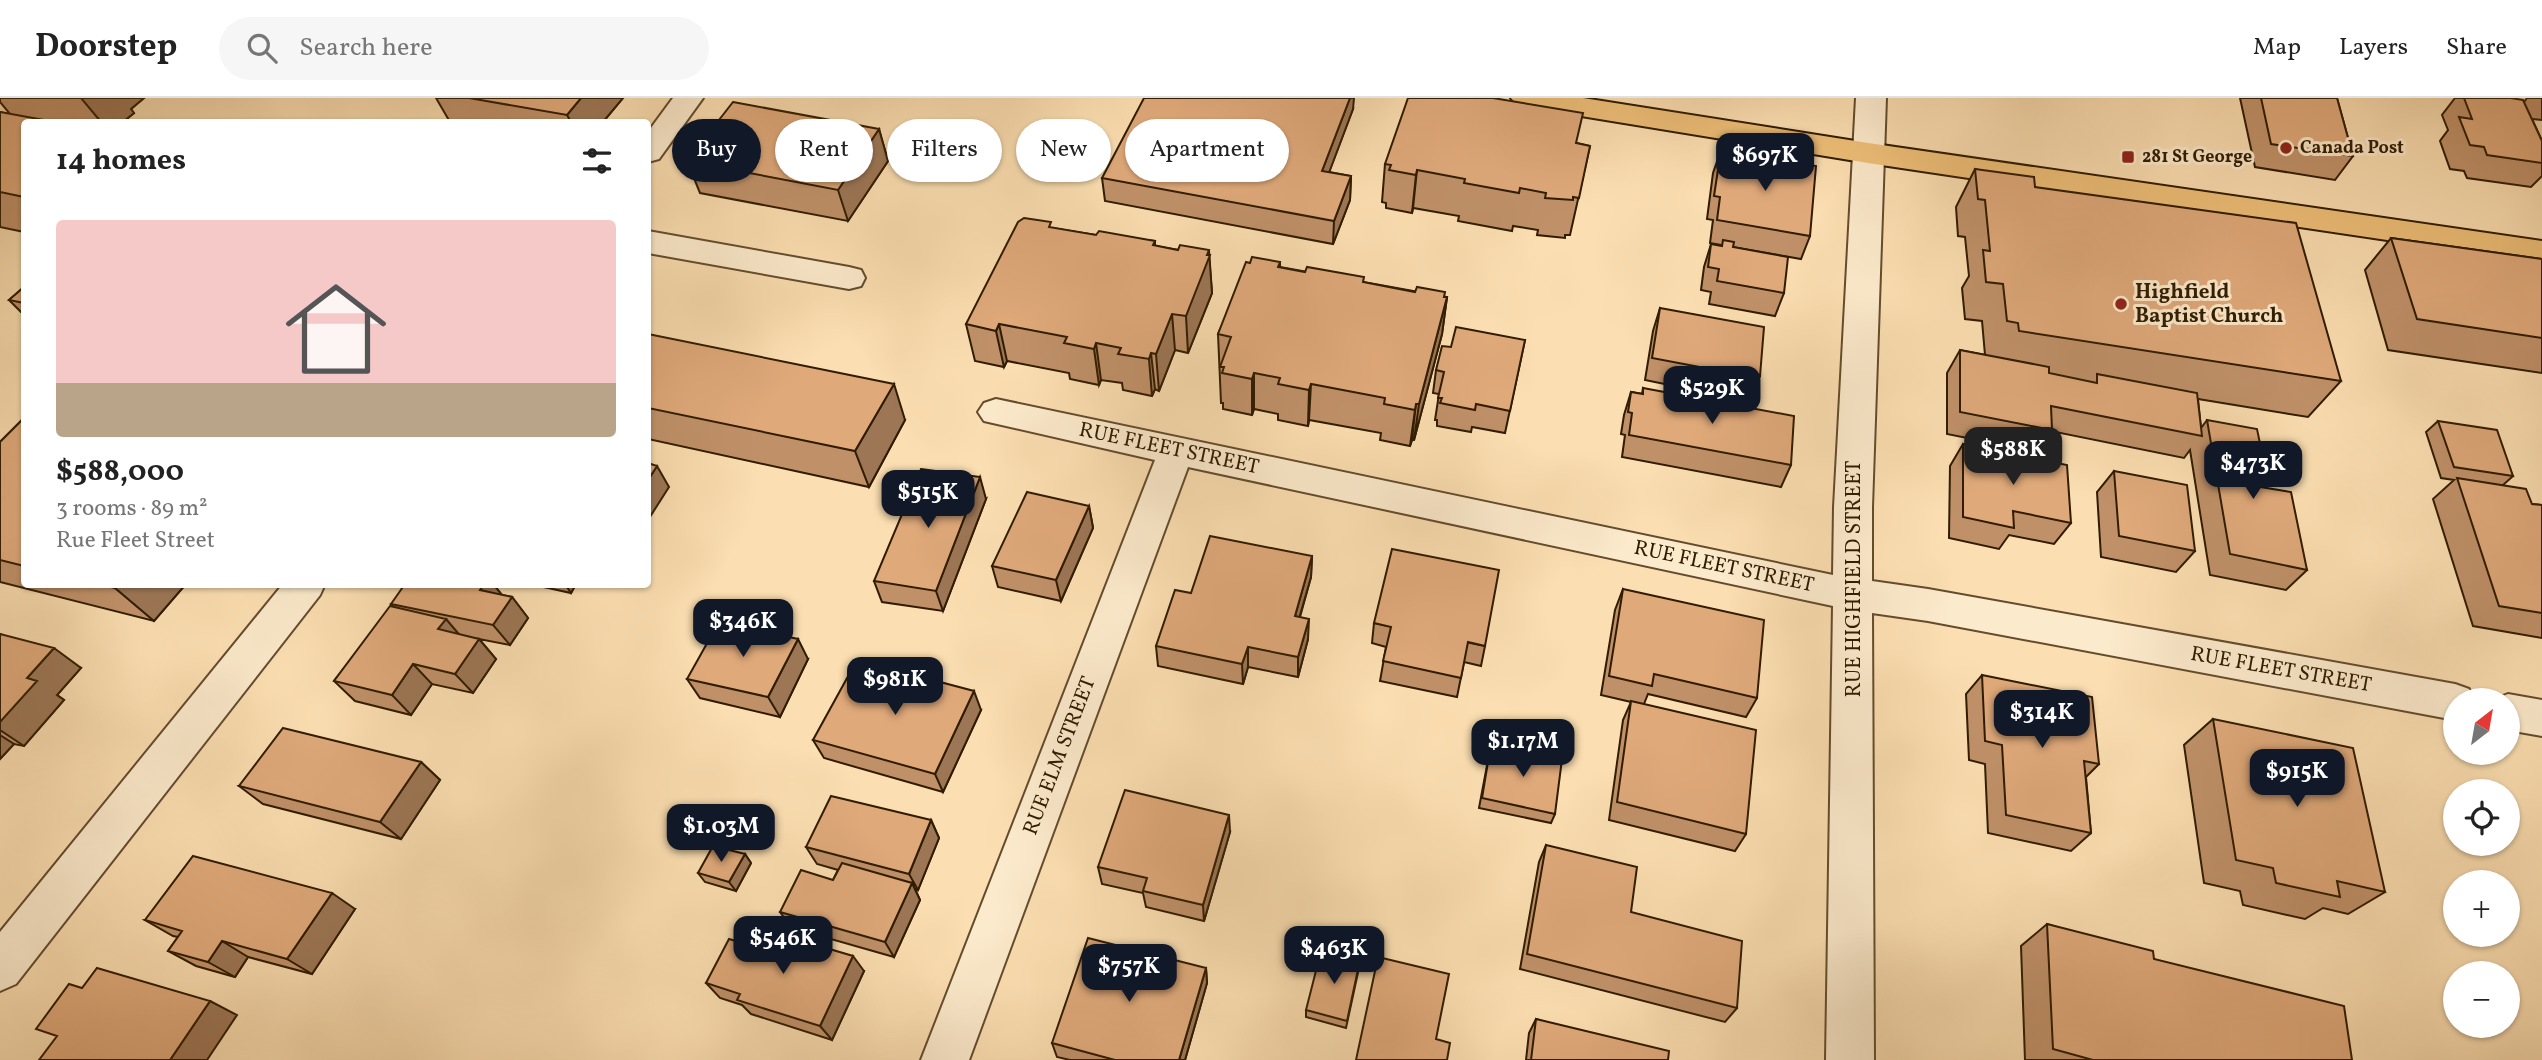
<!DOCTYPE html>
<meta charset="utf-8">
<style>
body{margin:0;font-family:Vollkorn,serif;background:#f6f6f6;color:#222;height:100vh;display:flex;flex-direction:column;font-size:26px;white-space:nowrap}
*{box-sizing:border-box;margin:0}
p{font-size:23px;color:#767676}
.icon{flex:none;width:38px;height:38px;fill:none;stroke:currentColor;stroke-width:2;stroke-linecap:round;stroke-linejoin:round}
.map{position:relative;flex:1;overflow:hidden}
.drawer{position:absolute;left:21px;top:21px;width:630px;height:469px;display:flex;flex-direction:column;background:#fff;border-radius:7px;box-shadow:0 2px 5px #0004}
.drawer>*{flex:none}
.top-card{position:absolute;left:672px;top:21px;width:665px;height:63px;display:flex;gap:14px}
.needle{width:46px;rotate:31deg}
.controls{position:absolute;left:2443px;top:590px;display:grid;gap:14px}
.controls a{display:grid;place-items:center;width:77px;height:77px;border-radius:50%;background:#fff;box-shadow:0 2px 5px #0004;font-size:35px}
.price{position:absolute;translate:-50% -60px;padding:0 16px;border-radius:14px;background:#111827;color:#fff;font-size:23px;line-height:46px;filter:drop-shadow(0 2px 4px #0008)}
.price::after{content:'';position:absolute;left:50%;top:42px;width:21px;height:16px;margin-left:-10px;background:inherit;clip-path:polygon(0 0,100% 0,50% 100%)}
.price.active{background:#222;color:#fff}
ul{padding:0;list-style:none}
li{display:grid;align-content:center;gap:14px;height:371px;padding:0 35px}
li span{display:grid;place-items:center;height:217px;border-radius:7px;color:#555}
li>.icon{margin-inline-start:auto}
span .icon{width:126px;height:126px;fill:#fffc;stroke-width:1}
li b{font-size:30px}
h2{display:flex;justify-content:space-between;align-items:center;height:84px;padding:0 35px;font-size:30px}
.pill{padding:0 24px;border-radius:32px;background:#fff;box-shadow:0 2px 5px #0004;font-size:24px;line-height:63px}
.pill.active{background:#111827;color:#fff}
header{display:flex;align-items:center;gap:42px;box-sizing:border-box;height:98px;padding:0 35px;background:#fff;border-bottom:2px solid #e0e0e0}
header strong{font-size:33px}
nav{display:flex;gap:38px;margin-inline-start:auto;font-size:24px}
.search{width:490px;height:63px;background:#f6f6f6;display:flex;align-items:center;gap:18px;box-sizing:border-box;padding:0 24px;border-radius:38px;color:#767676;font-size:26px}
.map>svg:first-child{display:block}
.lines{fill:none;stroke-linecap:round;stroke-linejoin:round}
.minor-casing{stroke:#634c2d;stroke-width:4}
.major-casing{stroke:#301c01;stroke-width:4}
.minor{fill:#fceacc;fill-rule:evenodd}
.major{fill:#eebf78;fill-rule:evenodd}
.wall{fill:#c09169;stroke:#301c01;stroke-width:2}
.shaded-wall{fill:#9c7655;stroke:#301c01;stroke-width:2}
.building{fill:#dfa97a;stroke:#301c01;stroke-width:2}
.poi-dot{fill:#8f2418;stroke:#fceacc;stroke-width:2.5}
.labels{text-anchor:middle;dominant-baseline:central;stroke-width:6;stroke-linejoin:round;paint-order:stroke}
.far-poi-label{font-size:18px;font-weight:bold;fill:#301c01;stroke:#fceacc;text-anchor:start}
.poi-label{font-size:21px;font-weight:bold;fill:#301c01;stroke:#fceacc;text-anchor:start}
.street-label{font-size:21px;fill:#301c01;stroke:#fceacc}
</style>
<header>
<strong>Doorstep</strong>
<div class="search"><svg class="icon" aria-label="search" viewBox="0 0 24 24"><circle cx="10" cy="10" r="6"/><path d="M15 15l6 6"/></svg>Search here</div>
<nav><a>Map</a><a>Layers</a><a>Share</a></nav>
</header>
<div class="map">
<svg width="2542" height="962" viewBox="0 0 2542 962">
<rect width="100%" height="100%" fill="#fbdeb1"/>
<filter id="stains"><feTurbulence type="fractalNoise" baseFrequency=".00286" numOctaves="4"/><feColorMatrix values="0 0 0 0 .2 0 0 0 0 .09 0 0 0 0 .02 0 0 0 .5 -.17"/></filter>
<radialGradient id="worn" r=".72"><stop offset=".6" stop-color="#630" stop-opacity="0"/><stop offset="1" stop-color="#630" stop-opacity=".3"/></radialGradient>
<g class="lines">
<g class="minor-casing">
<path id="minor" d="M673 0H703L659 61 648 64V34Z
M1856 0H1886L1872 409V483L1928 491 2455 586 2469 591 2474 602H2455V622L1928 523 1872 515 1874 962H1826L1833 508 1188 369 969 962H921L1155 362 984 323 978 314 984 305 996 301 1833 477 1834 409Z
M648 133 849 169 861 172 865 180 861 188 849 191 648 155Z
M283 486H325L320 497 16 886 0 893V834Z
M2508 596 2542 602V638L2508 632V602H2493Z"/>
</g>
<g class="major-casing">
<path id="major" d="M1511 0H1583L1868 45 2542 143V165L1868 65 1526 9 1516 6Z"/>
</g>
<use href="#minor" class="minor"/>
<use href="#major" class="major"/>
</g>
<path class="wall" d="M0 0H144L131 11 134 15 123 24H24V134L0 129V14L10 16 0 4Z
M436 0H623L603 24H450Z
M2240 0H2337L2353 58 2335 82 2255 69Z
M2455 0H2511L2524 4 2527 0H2542V22L2532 21 2542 43V78L2531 89 2467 80 2464 73 2450 71 2440 43 2448 32 2442 17Z
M1353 11 1329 74 1351 78 1350 102 1333 146 1105 103 1102 80Z
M879 31 888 63 848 123 700 95 687 63Z
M1577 45 1590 48 1570 137H1565V140L1537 137 1538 132 1513 128 1512 133 1458 123 1459 118 1413 110 1412 115 1386 110V105L1382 104 1385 66Z
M1721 52 1810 138 1801 161 1733 149 1784 195 1775 218 1709 206 1711 194 1701 192 1704 169 1711 146 1721 147 1710 145 1713 122 1707 121 1713 75Z
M1975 71 2035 89 2341 283 2308 319 2198 301 2201 330 2207 322 2263 360 2256 367 2261 389 2307 472 2286 492 2210 477 2190 352 2184 360 2051 333 2036 354 1947 336V275L1960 252 1985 257 1982 223 1965 221 1962 190 1969 178 1965 139 1958 138 1956 109Z
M1052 130 1096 137 1155 143V148L1209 157 1212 195 1188 255 1175 252 1159 293 1155 291 1152 298 1123 292 1122 285 1101 282 1099 287 1070 281 1069 275 1007 263 1004 269 975 263 966 226Z
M2391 140 2542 161V275L2388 252 2365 172Z
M1280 164V169L1447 199 1442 236 1414 342H1412L1410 348 1380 342 1381 335 1309 322 1308 328 1278 322V316L1254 311 1252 317 1223 311V305H1221L1218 236 1250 165Z
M24 189V217L9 202Z
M1660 210 1760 278 1750 301 1734 297 1733 300 1645 282 1653 233Z
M648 236 905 322 869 389 648 341Z
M1525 242 1505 335 1472 329 1471 334 1437 328V322H1435L1439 296 1433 295 1436 272 1451 249Z
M1643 290 1791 367 1781 389 1622 359 1625 337 1621 336 1624 317 1631 294 1642 296Z
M24 320V486H186L154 523 0 484V344Z
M2438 323 2513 378 2503 387 2532 406 2542 407V540L2473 528 2433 401 2454 382 2441 380 2426 334Z
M1963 346 2071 425 2054 446 2009 437 1999 451 1949 440 1950 368Z
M2114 373 2195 453 2176 474 2101 459 2097 394Z
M986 401 943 513 882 504 874 483Z
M1089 408 1093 430 1061 503 998 489 992 468Z
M1312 458 1311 479 1300 519 1308 541 1298 579 1248 569 1243 586 1158 568 1156 548 1191 495Z
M493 486 502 497 512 499 528 520 510 547 479 541 496 561 473 595 432 586 411 617 355 603 334 583 393 509 391 506Z
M530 486H576L571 495Z
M1623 491 1757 600 1746 619 1648 596 1644 606 1746 736 1735 753 1609 722 1623 622 1631 604 1601 597 1615 512Z
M1374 525 1485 548 1481 568 1464 564 1457 599 1380 583 1386 549 1372 545Z
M0 536 81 570 57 597 64 602 24 648 14 646 0 661Z
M808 561 780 619 700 600 687 581Z
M1982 577 2099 666 2086 679 2091 735 2071 753 1988 735 1985 666 1969 662 1966 596Z
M981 612 943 694 824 660 813 642Z
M2213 621 2385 794 2348 816 2323 810 2305 821 2243 807 2240 793 2204 785 2184 647Z
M1491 646 1555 716 1551 725 1479 710Z
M421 664 440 682 401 741 263 706 239 688Z
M931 722 939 740 918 792 915 791 920 802 894 859 792 830 780 814 833 782 838 772 817 766 806 749Z
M1230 734 1204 823 1146 809 1143 795 1102 786 1098 769Z
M1546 747 1631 814 1737 910 1725 924 1520 871 1539 764Z
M745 756 751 765 736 793 705 784 698 775Z
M355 811 312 876 248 859 235 879 196 868 168 853 178 839 173 838 145 822Z
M2047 826 2154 861 2352 962H2025L2021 848Z
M763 851 864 873 832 942 751 916 742 907 720 900 706 885Z
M1206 870 1207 885 1185 962H1070L1057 959 1052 945Z
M1359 870 1346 930 1306 919V912Z
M1536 921 1668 962H1526L1529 935Z"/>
<path class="shaded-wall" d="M81 0H144L131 11 134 15 123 24H101Z
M581 0H623L603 24H571L567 17Z
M1350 0H1354L1353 11 1321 96 1322 73Z
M879 31 888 63 848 123 838 92Z
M1417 72 1413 110 1412 115 1416 77Z
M1351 78 1350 102 1333 146 1334 123Z
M1209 152 1212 195 1188 255 1186 218Z
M1447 199 1442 236 1414 342 1419 306Z
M1172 216 1175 252 1159 293 1156 256Z
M999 226 1007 263 1004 269 996 233Z
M1096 245 1101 282 1099 287 1094 251Z
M1151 255 1155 291 1152 298 1149 261Z
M1254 275V311L1252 317V281Z
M894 286 905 322 869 389 855 353Z
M1311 286 1309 322 1308 328 1309 292Z
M1416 306 1412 342 1410 348 1415 312Z
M657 368 669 389 648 422V382Z
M980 379 986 401 943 513 936 493Z
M1089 408 1093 430 1061 503 1056 482Z
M1312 458 1311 479 1294 538 1295 518Z
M118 486H186L154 523 115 490Z
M484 486H493L505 501 480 492Z
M565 486H576L571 495Z
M512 499 528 520 510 547 493 527Z
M446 521 463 541 438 531Z
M1309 521 1308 541 1298 579V559Z
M479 541 496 561 473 595 455 576Z
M798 541 808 561 780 619 768 599Z
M1248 549V569L1243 586 1242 566Z
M54 550 81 570 57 597 64 602 24 648 0 632V624L27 580Z
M413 566 432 586 411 617 392 597Z
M974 593 981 612 943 694 935 676Z
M0 637 14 646 0 661Z
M421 664 440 682 401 741 380 724Z
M1229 717 1230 734 1204 823 1203 807Z
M931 722 939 740 918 792 909 776Z
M745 756 751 765 736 793 729 784Z
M912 785 920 802 894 859 885 844Z
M332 795 355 811 312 876 287 861Z
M222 843 248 859 235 879 208 864Z
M853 858 864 873 832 942 820 928Z
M1206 870 1207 885 1185 962H1179Z
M210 903 237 917 207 962H170Z"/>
<path class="building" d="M469 0H581L567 17Z
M1144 0H1350L1322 73 1351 78 1334 123 1102 80Z
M1408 0H1493L1583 15 1576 45 1590 48 1579 100 1573 99V102L1545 100 1546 95 1520 90 1519 95 1464 85 1465 81 1417 72 1416 77 1389 72 1391 67 1385 66Z
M2261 0H2337L2353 58 2271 46Z
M2464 0H2511L2523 2 2542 43V65L2487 57 2484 49 2470 47 2459 19 2472 21Z
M733 4 879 31 838 92 687 63Z
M0 14 55 24H24V99L0 94Z
M1721 52 1816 68 1810 138 1717 122 1720 99 1714 98Z
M1975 71 2034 79 2035 89 2296 125 2341 283 2019 233 2018 225 2007 223 2003 186 1986 184 1983 152 1990 153 1985 102 1978 101Z
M1024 120 1051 124 1049 129 1096 137 1099 133 1155 143 1153 147 1178 152 1180 147 1209 152 1207 157H1210L1186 218 1172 216 1156 256 1151 255 1149 261 1118 256 1121 250 1096 245 1094 251 1064 245 1067 239 999 226 996 233 966 226 1018 124Z
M2391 140 2542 161V240L2417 221Z
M1723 142 1734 144 1733 149 1788 159 1784 195 1717 183 1719 171 1708 169 1711 146 1722 148Z
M1252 159 1280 164 1278 169 1305 174 1307 169 1364 179 1363 184 1415 194 1417 189 1445 194 1444 199H1447L1419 306H1416L1415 312 1384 306 1385 300 1311 286 1309 292 1278 286 1280 280 1254 275 1252 281 1222 275 1224 269H1220L1231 239 1218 236 1246 164 1250 165Z
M24 189V205L9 202Z
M1660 210 1764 229 1760 278 1742 274V277L1652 260Z
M1456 229 1525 242 1510 313 1476 306 1475 312 1440 305 1442 300H1438L1444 274 1436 272 1442 248 1451 249Z
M648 236 894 286 855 353 648 310Z
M1960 252 2049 269V275L2097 285V276L2197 295 2202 338 2051 308 2052 332 1960 314Z
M1643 290 1794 318 1791 367 1629 337 1632 315 1628 314 1631 294 1643 296Z
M24 320V468L0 462V344Z
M2207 322 2257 331 2263 360 2254 359 2261 389 2291 394 2307 472 2230 456Z
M2438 323 2497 332 2513 378 2454 369Z
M1963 346 2067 367 2071 425 2013 413 2014 430 1963 419Z
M648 365 657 368 648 382Z
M921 371 980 379 936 493 874 483Z
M2114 373 2187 387 2195 453 2119 438Z
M2457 380 2526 391 2532 406 2542 407V515L2499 508Z
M1027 394 1089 408 1056 482 992 468Z
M1210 438 1312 458 1295 518 1309 521 1298 559 1248 549 1242 566 1156 548 1175 492 1191 495Z
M1392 451 1499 472 1485 548 1468 544 1461 580 1383 563 1391 529 1374 525Z
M100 486H118L115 490Z
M405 486H484L480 492 512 499 493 527 391 506Z
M1623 491 1764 522 1757 600 1654 576 1652 588 1609 578Z
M390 508 446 521 438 531 479 541 455 576 413 566 392 597 334 583Z
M719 524 798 541 768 599 687 581Z
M0 536 54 550 27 580 37 583 0 624Z
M857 562 974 593 935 676 813 642Z
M1982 577 2092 599 2099 666 2084 663 2091 735 2006 717 2002 647 1985 643Z
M1631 603 1756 632 1746 736 1617 704Z
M2213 621 2353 650 2385 794 2337 783 2340 799 2276 785 2273 770 2236 762Z
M283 630 421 664 380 724 239 688Z
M1491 646 1562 661 1555 716 1482 700Z
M1125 692 1229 717 1203 807 1143 793 1147 780 1098 769Z
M831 698 931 722 909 776 806 749Z
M1546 747 1637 769 1631 814 1742 843 1737 910 1527 856Z
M713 748 745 756 729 784 698 775Z
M193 758 332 795 287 861 222 843 208 864 168 853 182 833 145 822Z
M842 765 912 785 885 844 780 814 801 772 833 782Z
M2047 826 2153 853 2154 861 2344 908 2352 962H2093L2053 951Z
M772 834 853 858 820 928 737 902 740 896 706 885 729 841 763 851Z
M1088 840 1206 870 1179 962H1115L1052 945Z
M1321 853 1360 862 1347 923 1306 912Z
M1378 859 1449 876 1436 941 1450 945 1447 962H1356Z
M97 870 210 903 170 962H39L57 938 36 931 69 886 82 890Z
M1536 921 1669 953 1668 962H1531Z"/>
<g class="poi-dot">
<circle cx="2286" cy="50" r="7"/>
<rect x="2121" y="52" width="14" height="14" rx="3.5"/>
<circle cx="2121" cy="206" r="7"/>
</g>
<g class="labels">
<g class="far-poi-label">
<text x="2300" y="50">Canada Post</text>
<text x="2142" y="59">281 St George</text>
</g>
<g class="poi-label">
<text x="2135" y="194">Highfield<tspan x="2135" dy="24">Baptist Church</tspan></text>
</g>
<g class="street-label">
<text transform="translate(1169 351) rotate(12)">RUE FLEET STREET</text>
<text transform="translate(1724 469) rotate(12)">RUE FLEET STREET</text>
<text transform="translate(1854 481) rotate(-90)">RUE HIGHFIELD STREET</text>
<text transform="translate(2281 572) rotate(10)">RUE FLEET STREET</text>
<text transform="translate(1060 658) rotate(-69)">RUE ELM STREET</text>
</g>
</g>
<rect width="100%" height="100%" filter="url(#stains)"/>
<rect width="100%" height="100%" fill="url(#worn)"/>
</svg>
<div class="controls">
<a><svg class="needle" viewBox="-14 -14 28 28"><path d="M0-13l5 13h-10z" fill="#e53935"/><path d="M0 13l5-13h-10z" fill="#767676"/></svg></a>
<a><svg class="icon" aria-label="locate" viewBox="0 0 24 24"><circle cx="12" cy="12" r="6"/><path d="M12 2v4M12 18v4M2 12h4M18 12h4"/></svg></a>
<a>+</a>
<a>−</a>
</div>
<b class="price" style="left:1765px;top:95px">$697K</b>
<b class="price" style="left:1712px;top:328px">$529K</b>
<b class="price active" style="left:2013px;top:389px">$588K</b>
<b class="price" style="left:2253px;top:403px">$473K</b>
<b class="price" style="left:928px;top:432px">$515K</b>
<b class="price" style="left:743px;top:561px">$346K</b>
<b class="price" style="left:895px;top:619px">$981K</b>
<b class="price" style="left:2042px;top:652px">$314K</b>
<b class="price" style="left:1523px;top:681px">$1.17M</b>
<b class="price" style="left:2297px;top:711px">$915K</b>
<b class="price" style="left:721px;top:766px">$1.03M</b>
<b class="price" style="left:783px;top:878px">$546K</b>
<b class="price" style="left:1334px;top:888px">$463K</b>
<b class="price" style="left:1129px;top:906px">$757K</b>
<div class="top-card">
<a class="pill active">Buy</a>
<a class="pill">Rent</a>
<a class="pill">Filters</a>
<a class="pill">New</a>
<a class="pill">Apartment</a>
</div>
<section class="drawer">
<h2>14 homes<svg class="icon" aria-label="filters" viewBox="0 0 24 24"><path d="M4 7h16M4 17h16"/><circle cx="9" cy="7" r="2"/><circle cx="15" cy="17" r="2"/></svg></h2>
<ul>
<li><span style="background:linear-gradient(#f6c9c9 75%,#b9a48a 0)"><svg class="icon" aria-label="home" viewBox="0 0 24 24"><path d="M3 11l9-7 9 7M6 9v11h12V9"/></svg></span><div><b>$588,000</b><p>3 rooms · 89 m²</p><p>Rue Fleet Street</p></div></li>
</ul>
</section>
</div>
